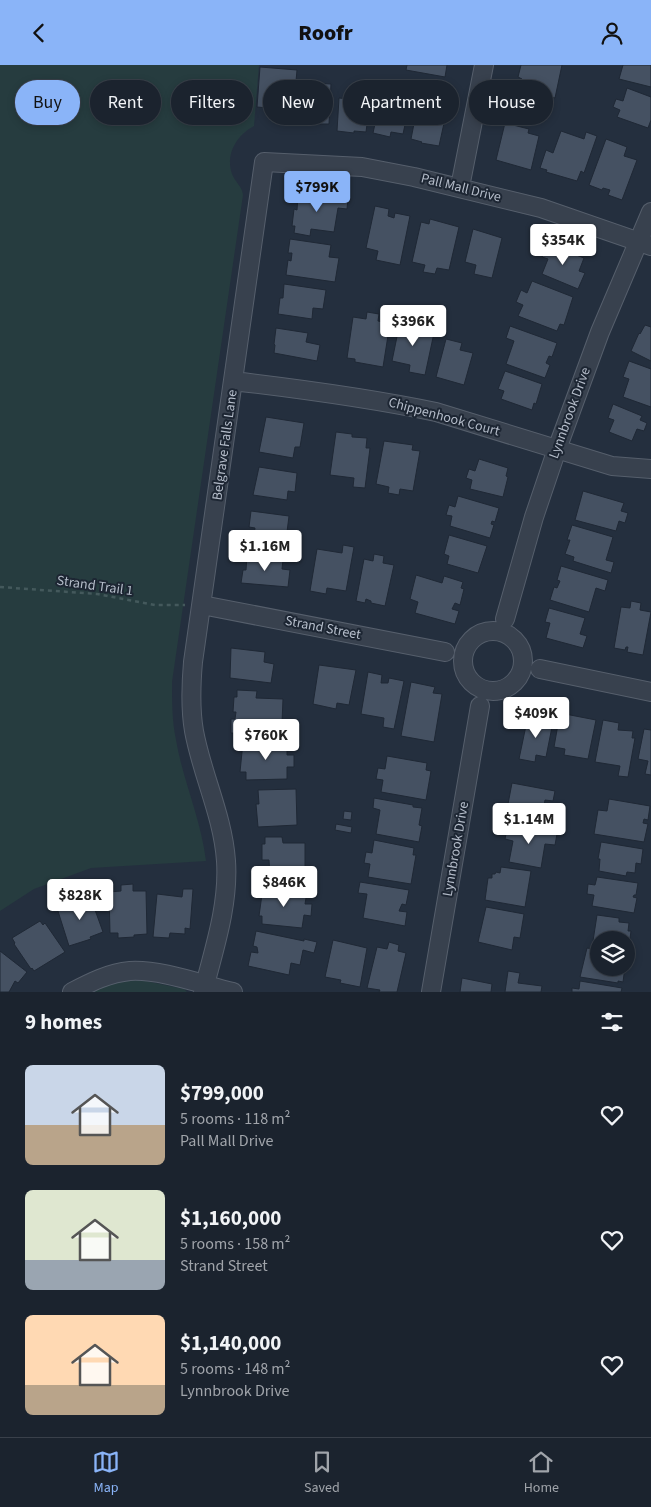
<!DOCTYPE html>
<meta charset="utf-8">
<style>
body{margin:0;font-family:"Source Sans 3",sans-serif;background:#282f3a;color:#f1f3f6;height:100vh;display:flex;flex-direction:column;font-size:19px;white-space:nowrap}
*{box-sizing:border-box;margin:0}
p{font-size:16px;color:#a0a4aa}
.icon{flex:none;width:28px;height:28px;fill:none;stroke:currentColor;stroke-width:2;stroke-linecap:round;stroke-linejoin:round}
.map{position:relative;height:927px;overflow:hidden}
.sheet{display:flex;flex-direction:column;background:#1b232e;flex:1}
.sheet>*{flex:none}
.hud{position:absolute;left:15px;top:15px;width:621px;height:45px;display:flex;gap:10px}
.controls{position:absolute;left:590px;top:866px;display:grid;gap:10px}
.controls a{display:grid;place-items:center;width:45px;height:45px;border-radius:50%;background:#1b232e;box-shadow:0 2px 8px #0003,0 0 0 1px #39404a;font-size:25px}
.price{position:absolute;translate:-50% -42px;padding:0 11px;border-radius:5px;background:#fff;color:#222;font-size:16px;line-height:32px;filter:drop-shadow(0 1px 2px #0008)}
.price::after{content:'';position:absolute;left:50%;top:30px;width:15px;height:11px;margin-left:-8px;background:inherit;clip-path:polygon(0 0,100% 0,50% 100%)}
.price.selected{background:#8ab4f8;color:#111}
ul{padding:0;list-style:none}
li{display:flex;align-items:center;gap:15px;height:125px;padding:0 25px}
li span{display:grid;place-items:center;flex:none;width:140px;height:100px;border-radius:8px;color:#555}
li>.icon{margin-inline-start:auto}
span .icon{width:60px;height:60px;fill:#fffc;stroke-width:1}
li b{font-size:21px}
h2{display:flex;justify-content:space-between;align-items:center;height:60px;padding:0 25px;font-size:21px}
.tag{padding:0 18px;border-radius:22px;background:#1b232e;box-shadow:0 2px 8px #0003,0 0 0 1px #39404a;font-size:18px;line-height:45px}
.tag.selected{background:#8ab4f8;color:#111}
header{display:flex;justify-content:space-between;align-items:center;height:65px;padding:0 25px;background:#8ab4f8;color:#111;font-size:22px;font-weight:800}
.menu{display:flex;justify-content:space-around;align-items:center;height:70px;border-top:1px solid #39404a;background:#1b232e;font-size:14px;color:#a0a4aa}
.menu a{display:grid;justify-items:center;gap:2px}
.menu .selected{color:#8ab4f8}
.map>svg:first-child{display:block}
.green{fill:#263c3f}
.building{fill:#455162;stroke:#1f2835}
.lines{fill:none;stroke-linecap:round;stroke-linejoin:round}
.street-casing{stroke:#565f6c;stroke-width:20}
.path{stroke:#44595c;stroke-width:2.5;stroke-dasharray:4 4;stroke-linecap:butt}
.street{stroke:#38414e;stroke-width:18}
.labels{text-anchor:middle;dominant-baseline:central;stroke-width:4;stroke-linejoin:round;paint-order:stroke}
.street-label{font-size:14px;fill:#b4bcc9;stroke:#1d2633}
</style>
<header><svg class="icon" aria-label="back" viewBox="0 0 24 24"><path d="M15 5l-7 7 7 7"/></svg>Roofr<svg class="icon" aria-label="person" viewBox="0 0 24 24"><circle cx="12" cy="8" r="4"/><path d="M4 21q1-7 8-7t8 7"/></svg></header>
<div class="map">
<svg width="651" height="927" viewBox="0 0 651 927">
<rect width="100%" height="100%" fill="#242f3e"/>
<path class="green" d="M0 0H259L254 61C237 70 225 89 232 109 235 117 242 121 243 130L172 617C172 636 172 656 176 675 183 716 201 754 206 796L91 803 34 824 0 846Z
M136 914 184 924 187 927H90L103 919Z"/>
<path class="building" d="M407 0H447L445 12 406 5Z
M521 0H562L555 33 522 26 524 17 522 16V14L518 12Z
M623 0H651V22L619 14Z
M260 2 297 5 294 39H286V41L281 40 280 44 257 42Z
M312 18 331 19 329 59H301L303 23 312 24Z
M627 23 651 32V55L648 63 617 52 620 45 613 42 616 34 623 36Z
M381 31 410 37 403 69 391 67 390 72 373 68Z
M339 33 370 36 366 67 354 66V68L337 66Z
M419 33 448 40 439 81 421 78 422 77 411 74Z
M505 58 529 64 528 68 539 71 531 105 496 95Z
M561 66 584 74 586 67 597 71 584 108 581 106 577 116 546 107 547 105 540 103 546 85 553 88Z
M606 74 627 82 624 91 637 95 622 135 608 130 610 125 603 123 602 125 589 120Z
M309 127 348 133 347 144 338 143 334 167 311 164 310 171 294 168 295 161H292L294 144 297 145 298 130 308 131Z
M375 141 389 144 388 151 394 153 395 148 410 151 400 200 376 195 378 186 366 183Z
M430 154 459 162 449 205 437 203 435 209 423 207 425 200 412 197 421 157 429 159Z
M473 164 502 173 492 213 474 209 476 200 465 197Z
M290 174 331 180 329 192 339 193 335 217 286 210 288 195 291 196 292 188H288Z
M548 179 584 193 579 206 585 208 578 224 542 209 548 194 542 192Z
M532 216 573 232 564 260 560 259 557 266 518 251 523 240 516 237 521 225 527 228Z
M284 219 326 225 323 244 313 243 312 254 278 249 280 233H283Z
M367 247 379 249 378 256 390 258 383 302 355 297V294L347 293 353 252 366 254Z
M401 252 411 255 409 263 434 268 425 310 409 307 410 300 392 296Z
M645 260 651 262V296L631 286 639 268 640 269Z
M510 261 557 278 552 292 549 291 546 298 550 300 545 313 506 299 514 276 506 273Z
M276 263 308 268 306 277 320 280 317 296 274 288 275 280 274 279Z
M446 274 462 278 460 285 473 288 464 320 436 312Z
M629 296 651 304V342L623 332 629 314 623 312Z
M505 306 542 319 536 339 534 338 532 345 501 334 504 326 498 324Z
M613 339 642 351 640 355 647 358 644 366 637 364 632 376 609 367 614 355 608 353Z
M266 352 304 358 300 382H295L293 393 259 387Z
M336 367 352 369V372L367 373 366 383H370L365 423 353 422 354 413 330 410Z
M384 376 413 380 412 385 420 386 413 426 400 424 399 430 388 428 389 422 376 419Z
M479 394 508 403 506 411 508 412 503 432 470 424 472 415 466 413 469 404 475 406Z
M259 402 297 408 295 427 288 426 287 435 253 430Z
M583 426 624 438 621 446 628 448 625 458 619 456 616 466 575 455Z
M458 431 499 443 495 457 492 456 491 459 494 460 490 473 450 461 452 451 446 450 449 440 455 442Z
M251 446 289 451 287 467 293 468 292 481 253 476 255 463 249 462Z
M572 460 613 472 606 495 614 497 611 508 573 496 574 492 565 489 570 475H567Z
M449 470 487 481 478 508 447 499 449 491 444 489Z
M343 480 354 482 346 526 327 523 326 529 310 526 317 484 342 488Z
M374 489 384 491 383 498 394 500 385 541 371 538V536L366 534 365 538 356 536 364 494 373 496Z
M247 491 283 495 282 504 290 505 288 522 241 518 243 505H246Z
M561 501 608 515 605 526 596 523 589 547 550 535 554 522 557 523 560 516 557 515Z
M416 510 442 518 444 511 463 517 461 523 464 524 460 540 455 538 452 544 459 546 455 559 415 548 418 537 410 534Z
M631 536 641 538 640 545 651 547 643 590 627 587 628 582H626L625 585 614 583 621 542 630 543Z
M549 543 585 553 580 569 587 571 583 583 546 573 550 558 545 557Z
M231 583 265 587 264 597 274 599 271 618 230 613Z
M319 600 356 605 349 640 337 638 336 644 313 639Z
M368 607 382 610 381 618H388L389 613 404 616 394 664 383 662 384 653 361 649Z
M411 617 435 622 433 628 442 629 434 677 401 671Z
M237 625 257 626 256 633 283 634 282 658H273L272 670 231 668V654H235L236 647H233L234 632H237Z
M560 648 596 655 588 694 564 690 565 684 554 682Z
M528 651 553 657 546 692 536 690 535 697 519 694Z
M603 655 619 658 618 665 633 666 632 673H635L628 712 618 711 620 701 595 697Z
M644 664 651 665V710L645 709 648 696 638 694Z
M243 677H287V690H294V702H287V714L246 715V707H240Z
M387 691 427 698 426 705 431 706 426 735 381 727 383 715 376 714 378 703 385 704Z
M512 718 555 726 553 736 545 735 541 759 507 753 510 739H508Z
M296 724 297 760 258 762 256 739H259L258 725Z
M374 733 413 740V742L422 743 419 760 422 761 419 777 376 769 380 745 373 743Z
M609 734 650 741 648 755 644 754 643 758 648 759 644 777 594 769 598 745 607 746Z
M344 746 352 747 351 755 343 754Z
M336 759 352 762 351 768 335 765Z
M508 760 557 769 555 780 545 779 541 803 509 797 513 776 505 774Z
M265 772H282L283 778H305V803L314 802V813L270 814 269 795H262V779H265Z
M374 775 414 783 413 790H416L411 819 368 812 370 799 364 798 366 787 372 788Z
M601 777 643 784 641 799 636 798 635 808 627 807 626 811 599 806 600 794H598Z
M501 802 531 806 525 842 485 835 488 813H492V809H495L496 807 500 808Z
M597 812 638 818 636 830H634L633 832 637 833 634 848 592 841 594 830 587 829 588 819 595 820Z
M360 817 409 825 406 840 402 839 399 846 407 847 405 861 363 853 367 829 358 828Z
M133 819V826H146L147 869 134 870V872L118 873V868H110L109 827 121 826V820Z
M263 822 307 827 305 839H312L311 851 304 850 302 863 262 859V851H259Z
M57 824 60 832 51 835 49 827Z
M183 824H193L190 864 185 863V869L170 868 169 873 153 872 157 829 182 832Z
M90 831 103 867 90 872 91 874 69 881 57 843Z
M486 842 524 849 520 873 514 872 512 885 478 877Z
M597 850 619 853V857L629 858 628 866H631L629 881 626 880V875L593 876Z
M40 856 43 860 45 858 65 887 34 906 32 903 31 904 14 879 15 878 12 873Z
M256 866 304 876V874L317 877 314 888 303 885 300 900 291 898 289 910 248 901 251 887 258 888 257 882 253 881Z
M333 875 367 883 360 922 340 918 341 915 325 912Z
M389 877 399 880 398 886 406 888 397 927H379L380 925 367 923 377 882 387 884Z
M587 883 599 885V902H625L623 917 618 916V918L580 912Z
M0 886 27 907 18 918 15 916 9 927H0Z
M508 906 520 908 518 918 542 921 541 927H505Z
M462 913 492 919 491 927H460Z
M580 916 622 923 621 927H572V923L579 924Z"/>
<g class="lines">
<g class="street-casing">
<path id="street" d="M460 122 484 0
M233 316C301 324 369 333 436 347L612 401 651 404
M202 540 445 587
M505 554 534 452 557 384 600 267 651 147
M463 596a30 30 0 1 1 60 0a30 30 0 1 1-60 0Z
M540 604 651 627
M72 927C91 917 109 908 130 906 161 904 203 920 233 927
M203 927C214 884 229 840 226 796 223 751 202 710 194 666 190 643 191 620 193 597L264 97 362 102 414 112 541 143 651 181
M431 927 480 641"/>
</g>
<path class="path" d="M0 522 97 529 155 540H185"/>
<use href="#street" class="street"/>
</g>
<g class="labels">
<g class="street-label">
<text transform="translate(461 123) rotate(14)">Pall Mall Drive</text>
<text transform="translate(570 348) rotate(-70)">Lynnbrook Drive</text>
<text transform="translate(444 352) rotate(15)">Chippenhook Court</text>
<text transform="translate(225 380) rotate(-82)">Belgrave Falls Lane</text>
<text transform="translate(95 521) rotate(8)">Strand Trail 1</text>
<text transform="translate(323 563) rotate(11)">Strand Street</text>
<text transform="translate(456 784) rotate(-80)">Lynnbrook Drive</text>
</g>
</g>
</svg>
<div class="controls">
<a><svg class="icon" aria-label="layers" viewBox="0 0 24 24"><path d="M12 4l9 5-9 5-9-5zM3 14l9 5 9-5"/></svg></a>
</div>
<b class="price selected" style="left:317px;top:148px">$799K</b>
<b class="price" style="left:563px;top:201px">$354K</b>
<b class="price" style="left:413px;top:282px">$396K</b>
<b class="price" style="left:265px;top:507px">$1.16M</b>
<b class="price" style="left:536px;top:674px">$409K</b>
<b class="price" style="left:266px;top:696px">$760K</b>
<b class="price" style="left:529px;top:780px">$1.14M</b>
<b class="price" style="left:284px;top:843px">$846K</b>
<b class="price" style="left:80px;top:856px">$828K</b>
<div class="hud">
<a class="tag selected">Buy</a>
<a class="tag">Rent</a>
<a class="tag">Filters</a>
<a class="tag">New</a>
<a class="tag">Apartment</a>
<a class="tag">House</a>
</div>
</div>
<section class="sheet">
<h2>9 homes<svg class="icon" aria-label="filters" viewBox="0 0 24 24"><path d="M4 7h16M4 17h16"/><circle cx="9" cy="7" r="2"/><circle cx="15" cy="17" r="2"/></svg></h2>
<ul>
<li><span style="background:linear-gradient(#c9d6e8 60%,#b9a48a 0)"><svg class="icon" aria-label="home" viewBox="0 0 24 24"><path d="M3 11l9-7 9 7M6 9v11h12V9"/></svg></span><div><b>$799,000</b><p>5 rooms · 118 m²</p><p>Pall Mall Drive</p></div><svg class="icon" aria-label="heart" viewBox="0 0 24 24"><path d="M12 20l-8-8c-3-5 5-10 8-4 3-6 11-1 8 4z"/></svg></li>
<li><span style="background:linear-gradient(#dfe7d0 70%,#9aa5b1 0)"><svg class="icon" aria-label="home" viewBox="0 0 24 24"><path d="M3 11l9-7 9 7M6 9v11h12V9"/></svg></span><div><b>$1,160,000</b><p>5 rooms · 158 m²</p><p>Strand Street</p></div><svg class="icon" aria-label="heart" viewBox="0 0 24 24"><path d="M12 20l-8-8c-3-5 5-10 8-4 3-6 11-1 8 4z"/></svg></li>
<li><span style="background:linear-gradient(#ffd9b3 70%,#b9a48a 0)"><svg class="icon" aria-label="home" viewBox="0 0 24 24"><path d="M3 11l9-7 9 7M6 9v11h12V9"/></svg></span><div><b>$1,140,000</b><p>5 rooms · 148 m²</p><p>Lynnbrook Drive</p></div><svg class="icon" aria-label="heart" viewBox="0 0 24 24"><path d="M12 20l-8-8c-3-5 5-10 8-4 3-6 11-1 8 4z"/></svg></li>
</ul>
</section>
<nav class="menu">
<a class="selected"><svg class="icon" aria-label="map" viewBox="0 0 24 24"><path d="M3 6l6-2 6 2 6-2v14l-6 2-6-2-6 2zM9 4v14M15 6v14"/></svg>Map</a>
<a><svg class="icon" aria-label="saved" viewBox="0 0 24 24"><path d="M7 4h10v16l-5-4-5 4z"/></svg>Saved</a>
<a><svg class="icon" aria-label="home" viewBox="0 0 24 24"><path d="M3 11l9-7 9 7M6 9v11h12V9"/></svg>Home</a>
</nav>
